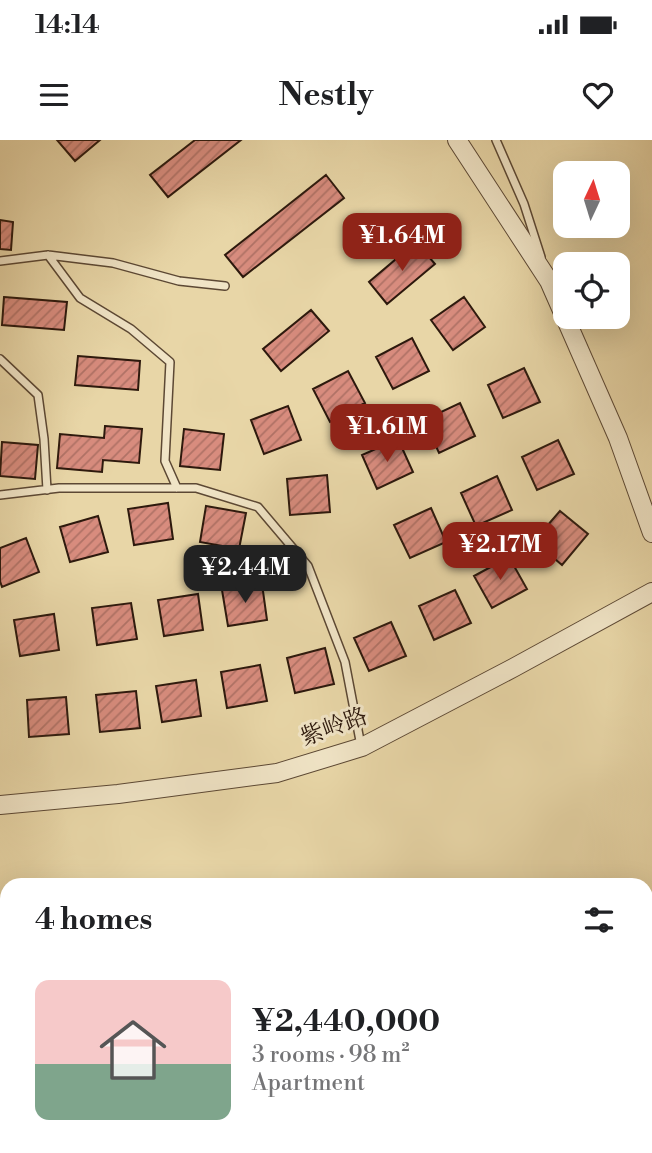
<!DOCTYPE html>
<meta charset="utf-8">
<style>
body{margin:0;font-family:"Libre Bodoni","Noto Serif SC",serif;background:#f6f6f6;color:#202124;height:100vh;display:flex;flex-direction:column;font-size:26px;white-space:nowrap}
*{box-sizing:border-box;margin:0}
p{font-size:23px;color:#757577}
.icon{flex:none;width:38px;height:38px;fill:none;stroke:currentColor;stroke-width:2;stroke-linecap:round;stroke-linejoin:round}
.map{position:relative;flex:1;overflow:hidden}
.panel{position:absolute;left:0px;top:738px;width:653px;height:275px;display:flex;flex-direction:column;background:#fff;border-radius:21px 21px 0 0;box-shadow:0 7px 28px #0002}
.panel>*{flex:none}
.needle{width:46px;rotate:4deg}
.tools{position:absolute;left:553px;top:21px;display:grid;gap:14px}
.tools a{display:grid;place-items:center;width:77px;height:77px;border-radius:14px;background:#fff;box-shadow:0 7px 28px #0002;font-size:35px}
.price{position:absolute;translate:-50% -60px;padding:0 16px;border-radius:14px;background:#8f2418;color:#fff;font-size:23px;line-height:46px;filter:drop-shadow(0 2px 4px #0008)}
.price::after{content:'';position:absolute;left:50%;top:42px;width:21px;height:16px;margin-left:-10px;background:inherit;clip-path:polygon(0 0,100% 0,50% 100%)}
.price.active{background:#222;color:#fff}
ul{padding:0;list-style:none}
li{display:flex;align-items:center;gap:21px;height:175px;padding:0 35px}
li span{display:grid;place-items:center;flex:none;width:196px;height:140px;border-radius:14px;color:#555}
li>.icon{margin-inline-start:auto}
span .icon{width:84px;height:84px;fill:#fffc;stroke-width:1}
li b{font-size:30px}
h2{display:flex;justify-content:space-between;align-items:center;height:84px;padding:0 35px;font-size:30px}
.status{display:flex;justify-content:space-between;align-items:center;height:49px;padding:0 35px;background:#fff;direction:ltr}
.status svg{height:19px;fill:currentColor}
header{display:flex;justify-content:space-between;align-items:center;height:91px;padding:0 35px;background:#fff;font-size:32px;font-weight:700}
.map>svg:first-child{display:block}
.building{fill:url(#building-hatch);stroke:#2d190d;stroke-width:2}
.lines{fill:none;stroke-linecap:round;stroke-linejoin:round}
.service-casing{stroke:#5c4834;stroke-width:10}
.tertiary-casing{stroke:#5c4834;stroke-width:20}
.service{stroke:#f0e4c6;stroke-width:7}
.tertiary{stroke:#f0e4c6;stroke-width:18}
.labels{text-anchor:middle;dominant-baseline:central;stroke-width:6;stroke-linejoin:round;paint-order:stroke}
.street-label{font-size:23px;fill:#2d190d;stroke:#f0e4c6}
</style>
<div class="status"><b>14:14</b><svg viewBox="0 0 49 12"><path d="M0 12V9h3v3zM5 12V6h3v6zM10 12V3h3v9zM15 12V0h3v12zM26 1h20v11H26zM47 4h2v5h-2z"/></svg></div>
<header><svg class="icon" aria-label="menu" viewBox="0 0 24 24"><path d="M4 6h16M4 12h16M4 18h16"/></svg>Nestly<svg class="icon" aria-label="heart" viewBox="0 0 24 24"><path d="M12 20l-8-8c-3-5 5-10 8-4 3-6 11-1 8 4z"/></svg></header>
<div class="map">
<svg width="652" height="1013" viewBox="0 0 652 1013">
<defs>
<pattern id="building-hatch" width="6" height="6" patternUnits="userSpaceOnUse" patternTransform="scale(1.75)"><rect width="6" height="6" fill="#d88c7e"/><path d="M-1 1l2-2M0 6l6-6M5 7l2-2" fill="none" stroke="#b07266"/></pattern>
</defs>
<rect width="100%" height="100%" fill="#e8d6a7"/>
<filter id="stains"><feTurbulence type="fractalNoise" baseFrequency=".00286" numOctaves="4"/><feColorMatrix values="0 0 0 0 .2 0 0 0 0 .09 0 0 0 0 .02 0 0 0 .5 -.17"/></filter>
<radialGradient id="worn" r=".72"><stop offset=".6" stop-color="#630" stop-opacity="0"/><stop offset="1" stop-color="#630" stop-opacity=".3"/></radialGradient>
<path class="building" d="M57 0H100L75 21Z
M195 0H241L168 57 150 35Z
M326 35 344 58 243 137 225 115Z
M0 80 13 82 11 110 0 109Z
M416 102 435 124 387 164 369 142Z
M4 157 67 162 64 190 2 185Z
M464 157 485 187 453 210 431 180Z
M311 170 329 191 281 231 263 209Z
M412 198 429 231 393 249 376 217Z
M78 216 140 221 138 250 75 245Z
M524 228 540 262 503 278 488 245Z
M348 231 365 263 330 282 313 249Z
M460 263 475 296 439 313 424 280Z
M288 266 301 300 264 314 251 280Z
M105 286 142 289 139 323 103 320 102 332 57 328 60 294 104 298Z
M184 289 224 294 220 330 180 326Z
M398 299 413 332 377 349 362 315Z
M558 300 574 334 537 350 522 317Z
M2 302 38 305 35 339 0 336Z
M327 335 330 372 290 375 287 339Z
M497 336 512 370 476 386 461 353Z
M168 363 173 399 134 405 128 369Z
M206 366 246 373 239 409 200 402Z
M431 368 446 402 410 418 394 385Z
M560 371 588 394 562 425 534 401Z
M98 376 108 412 70 422 60 387Z
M26 398 39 432 2 447 0 441V408Z
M509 417 527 449 492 468 474 436Z
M262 444 267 480 228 486 222 450Z
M455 450 471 483 434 500 419 466Z
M198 454 203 490 164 496 158 460Z
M131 463 137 499 97 505 92 468Z
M54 474 59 510 20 516 14 480Z
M391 482 406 516 369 531 354 498Z
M325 508 334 544 295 553 287 518Z
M260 525 267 561 227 568 221 532Z
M196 540 201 576 162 582 156 546Z
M136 551 140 588 100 592 96 555Z
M66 557 69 594 29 597 27 560Z"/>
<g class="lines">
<g class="service-casing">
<path id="service" d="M496 0 524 64 541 117
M48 115 80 158 131 189 170 222 165 321 177 348
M0 121 48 115 113 123 179 141 225 146
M0 219 38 255 44 299 47 350
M0 355 59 348H196L258 367 308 426 345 522 361 606
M646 862 652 865
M286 1013 292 1006"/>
</g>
<g class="tertiary-casing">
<path id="tertiary" d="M457 0 549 141 618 298 652 393
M0 665 118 654 277 633 362 607 513 528 652 452"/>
</g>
<use href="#service" class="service"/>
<use href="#tertiary" class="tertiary"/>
</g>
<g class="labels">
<g class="street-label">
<text transform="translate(334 587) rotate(-20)">紫岭路</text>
</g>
</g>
<rect width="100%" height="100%" filter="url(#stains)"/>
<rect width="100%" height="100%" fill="url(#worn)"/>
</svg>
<div class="tools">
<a><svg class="needle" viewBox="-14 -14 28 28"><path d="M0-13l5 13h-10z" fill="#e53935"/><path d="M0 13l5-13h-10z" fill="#757577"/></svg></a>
<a><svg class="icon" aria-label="locate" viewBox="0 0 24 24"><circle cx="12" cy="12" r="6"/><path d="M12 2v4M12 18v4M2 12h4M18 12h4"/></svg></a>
</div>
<b class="price" style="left:402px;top:133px">¥1.64M</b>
<b class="price" style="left:387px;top:324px">¥1.61M</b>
<b class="price" style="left:500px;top:442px">¥2.17M</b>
<b class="price active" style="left:245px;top:465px">¥2.44M</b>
<section class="panel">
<h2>4 homes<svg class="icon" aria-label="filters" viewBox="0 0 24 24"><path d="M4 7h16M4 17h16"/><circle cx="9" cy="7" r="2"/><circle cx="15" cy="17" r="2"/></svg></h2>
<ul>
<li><span style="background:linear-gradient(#f6c9c9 60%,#7fa58c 0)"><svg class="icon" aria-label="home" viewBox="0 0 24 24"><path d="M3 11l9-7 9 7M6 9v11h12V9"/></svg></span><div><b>¥2,440,000</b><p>3 rooms · 98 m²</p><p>Apartment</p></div></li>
</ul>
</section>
</div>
